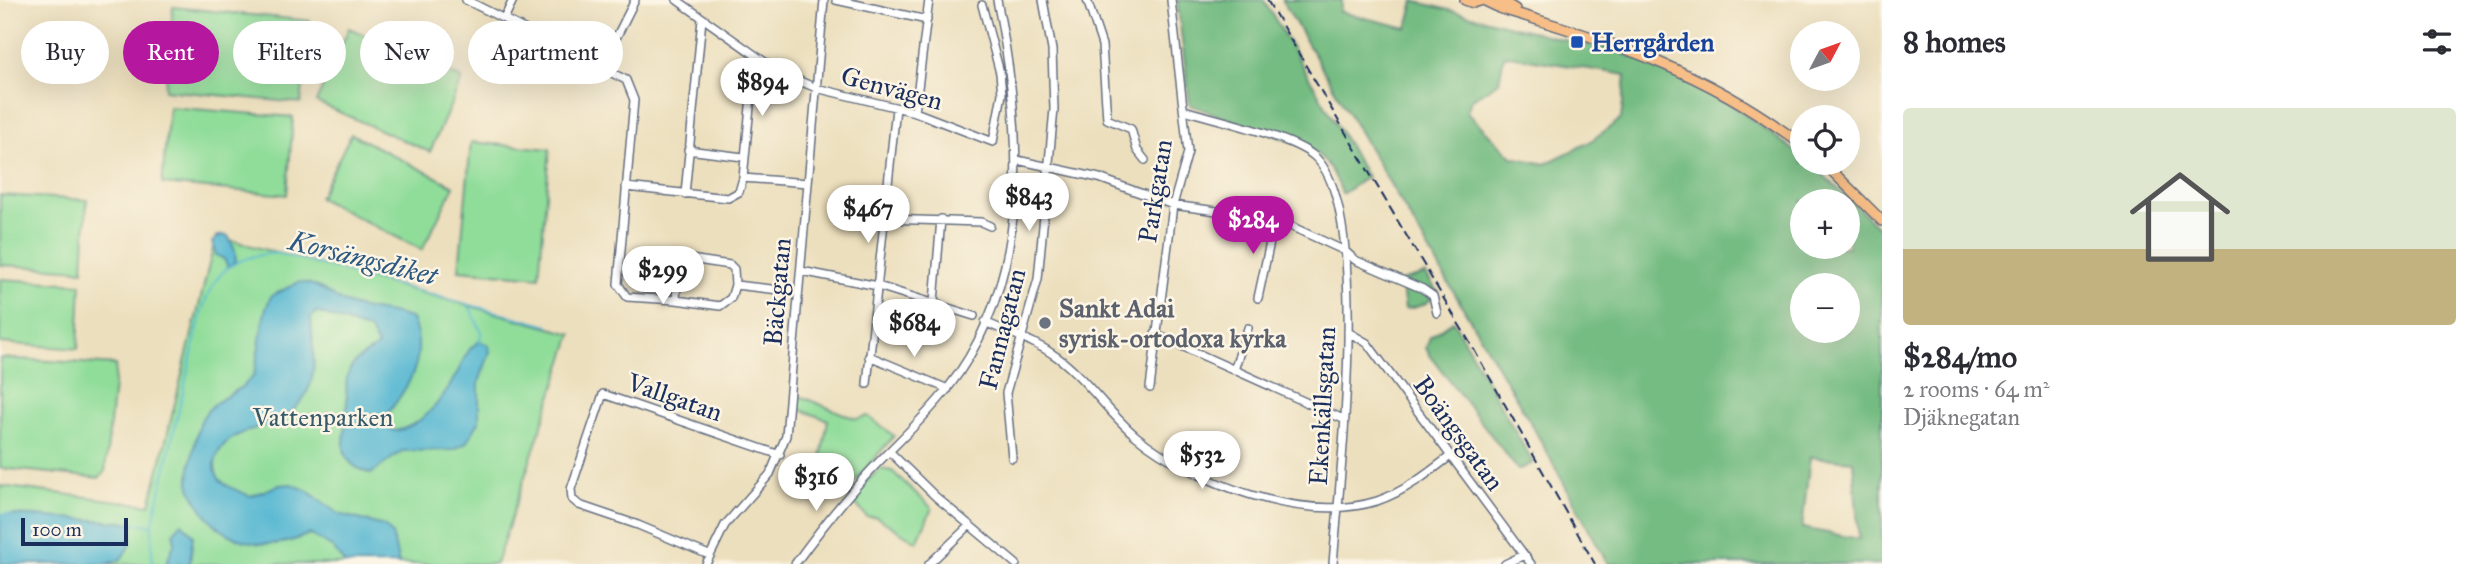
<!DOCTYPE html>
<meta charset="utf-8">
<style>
body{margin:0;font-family:"IM FELL Great Primer",serif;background:#f7f7f7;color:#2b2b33;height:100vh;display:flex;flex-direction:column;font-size:26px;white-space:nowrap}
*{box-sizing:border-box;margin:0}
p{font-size:23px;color:#7c7c81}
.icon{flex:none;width:38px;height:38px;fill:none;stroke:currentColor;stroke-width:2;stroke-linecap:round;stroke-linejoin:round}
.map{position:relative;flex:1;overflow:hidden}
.sheet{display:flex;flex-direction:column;background:#fff;width:595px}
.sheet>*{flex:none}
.top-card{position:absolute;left:21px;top:21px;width:665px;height:63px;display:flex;gap:14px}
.needle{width:46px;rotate:49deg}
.buttons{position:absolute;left:1790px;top:21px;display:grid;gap:14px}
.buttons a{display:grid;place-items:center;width:70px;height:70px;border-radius:50%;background:#fff;box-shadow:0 7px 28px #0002;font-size:35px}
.scale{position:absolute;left:21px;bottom:18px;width:107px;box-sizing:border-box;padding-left:7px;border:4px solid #1b2f5e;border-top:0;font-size:19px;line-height:24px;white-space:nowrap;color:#1b2f5e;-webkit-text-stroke:5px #fcf5e5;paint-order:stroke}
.price{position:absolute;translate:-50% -60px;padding:0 16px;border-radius:24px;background:#fff;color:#222;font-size:23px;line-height:46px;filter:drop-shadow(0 2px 4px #0008)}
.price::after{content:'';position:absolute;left:50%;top:42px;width:21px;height:16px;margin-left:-10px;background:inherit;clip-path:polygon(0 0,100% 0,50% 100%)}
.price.current{background:#b5179e;color:#fff}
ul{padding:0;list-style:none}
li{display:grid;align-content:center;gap:14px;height:371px;padding:0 21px}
li span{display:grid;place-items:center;height:217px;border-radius:7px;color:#555}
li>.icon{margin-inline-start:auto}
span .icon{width:126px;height:126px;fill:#fffc;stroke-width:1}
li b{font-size:30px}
h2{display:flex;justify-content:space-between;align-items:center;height:84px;padding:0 21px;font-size:30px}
.chip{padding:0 24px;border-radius:32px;background:#fff;box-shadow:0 7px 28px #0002;font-size:24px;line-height:63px}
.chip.current{background:#b5179e;color:#fff}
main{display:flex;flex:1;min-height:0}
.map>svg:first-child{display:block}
.green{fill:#90dd9a;stroke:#56867c;stroke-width:2}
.forest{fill:#74bc82;stroke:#487670;stroke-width:2;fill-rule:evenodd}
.water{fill:#54b7d2;stroke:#387398;stroke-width:2}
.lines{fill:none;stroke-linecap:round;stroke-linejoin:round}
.stream{stroke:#54b7d2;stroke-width:2}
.minor-casing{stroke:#646d7f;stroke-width:10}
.major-casing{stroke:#646d7f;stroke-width:12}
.minor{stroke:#fff;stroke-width:7}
.major{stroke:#f7be87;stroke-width:9}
.rail{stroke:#1b2f5e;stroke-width:2;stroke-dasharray:10 5;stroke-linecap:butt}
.transit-dot{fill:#1a4fb4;stroke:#fcf5e5;stroke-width:2.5}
.worship-dot{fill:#6b7280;stroke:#fcf5e5;stroke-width:2.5}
.labels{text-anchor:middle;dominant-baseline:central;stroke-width:5;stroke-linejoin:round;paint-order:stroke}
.transit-label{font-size:26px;font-weight:bold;fill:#164399;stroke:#fcf5e5;text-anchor:start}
.street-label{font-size:26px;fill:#1b2f5e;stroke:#fcf5e5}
.worship-label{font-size:26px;font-weight:bold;fill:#5b616d;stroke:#fcf5e5;text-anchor:start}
.park-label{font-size:26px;fill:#385a6d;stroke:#fcf5e5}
.water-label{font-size:28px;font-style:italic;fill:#2c5881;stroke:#fcf5e5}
</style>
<main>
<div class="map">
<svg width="1882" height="564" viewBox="0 0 1882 564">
<rect width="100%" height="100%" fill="#fcf5e5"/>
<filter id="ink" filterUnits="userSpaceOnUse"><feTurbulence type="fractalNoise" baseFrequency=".0143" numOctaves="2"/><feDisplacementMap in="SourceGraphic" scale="14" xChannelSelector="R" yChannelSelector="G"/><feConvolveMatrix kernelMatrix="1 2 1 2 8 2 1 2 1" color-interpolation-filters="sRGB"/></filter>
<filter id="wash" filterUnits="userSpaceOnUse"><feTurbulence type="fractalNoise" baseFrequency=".00686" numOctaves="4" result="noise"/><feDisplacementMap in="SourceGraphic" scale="28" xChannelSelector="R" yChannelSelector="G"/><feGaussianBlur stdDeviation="1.57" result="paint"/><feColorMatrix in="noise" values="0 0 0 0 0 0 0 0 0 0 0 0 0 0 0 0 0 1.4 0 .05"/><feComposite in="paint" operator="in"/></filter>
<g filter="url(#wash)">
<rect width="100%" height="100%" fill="#ecdfbd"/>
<path class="green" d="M173 7 310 21 301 103 165 90Z
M349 28 462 79 430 152 316 102Z
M169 107 293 117 287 195 162 184Z
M351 134 454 186 422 250 319 198Z
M471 142 550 149 539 277 459 270Z
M0 195 87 200 83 270 0 265Z
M216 236 572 334 496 564H0V486L150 505Z
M0 279 81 284 78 349 0 343Z
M0 358 116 365 105 472 99 478 0 468Z
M797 395 856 419 868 416 894 436 843 495 808 483 821 458 828 420 796 408Z
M880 469 892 471 932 508 917 542 876 517H867L851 499 864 479 867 481Z"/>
<path class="forest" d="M1177 0H1264L1367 177 1342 194C1335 173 1326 158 1307 147L1190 105Z
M1282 0H1342L1340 12 1407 28 1414 1 1585 45 1595 44 1649 62 1733 106 1802 156V163H1811L1882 231V564H1608L1532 425ZM1504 55 1626 75 1621 119 1588 143 1545 164 1512 157 1467 112 1471 100 1499 82ZM1802 201H1848V247H1802ZM1802 285H1848V331H1802ZM1810 457 1853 461 1859 539 1802 528Z
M1426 274 1437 292C1431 303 1417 308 1405 309L1401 281Z
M1453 321 1533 463 1518 470 1429 354 1426 348 1430 337Z"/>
<path class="water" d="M221 235 228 236 235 250 236 261 228 267 224 259 216 255 212 242Z
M299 282C318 283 327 294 343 302 366 313 390 309 412 319 429 357 408 388 385 417L386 426 395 431C423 426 443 399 456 375 462 365 464 354 473 346L480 341 489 346 490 352 479 382V422L466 443 453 450 402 451 371 474C331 461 347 439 347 407 348 397 344 384 348 374 353 358 367 355 378 346L370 330 316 312 311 317C312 343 319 373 305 396 283 430 254 422 228 441 223 445 218 453 216 459 210 482 232 489 251 496L279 485 291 484 306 490 339 514 384 526 392 534 399 564H345L333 548 309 534C270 553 224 545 201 507 196 500 190 491 189 483 188 472 197 429 202 419 213 397 240 394 254 375L265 311 271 296Z
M0 514 125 522 133 523 131 544 121 559 108 564H0Z
M182 523 193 535 190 564H166L175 542 173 533Z"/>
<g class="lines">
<path class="stream" d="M470 308 481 331 480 342
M0 514H12
M133 523 151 525
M152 564V526L201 314C214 271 232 256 277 253L549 326"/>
</g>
</g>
<g filter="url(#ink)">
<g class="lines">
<g class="minor-casing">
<path id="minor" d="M466 0 626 80 634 100 618 284 627 297 676 300
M677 0 779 72 816 88 915 112 993 142 1002 94 1000 73 982 5
M836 0 927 20
M1087 0 1102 45 1107 119 1131 129 1137 150 1145 160
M504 19 513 0
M602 66 635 0
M1184 110C1217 120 1290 136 1314 156 1373 207 1339 484 1333 564
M915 112 929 0
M688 150 743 157
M1017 160 1099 178 1173 205 1275 219 1345 251 1355 260 1423 289 1433 296 1437 313
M743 178 755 56
M626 187 728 198 739 192 743 178 808 183
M685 194 702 19
M884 219 981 222 990 226
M801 271 878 286 974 316
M735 285 734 269 730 265 690 259 678 270 676 300 720 306 731 298 735 285 798 292
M1258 298 1275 219
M934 302 941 219
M985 322C1011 334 1034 340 1057 357 1087 379 1107 412 1136 436 1194 483 1303 524 1377 501 1404 492 1427 474 1449 457
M1348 332 1367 343 1531 564
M1155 334 1343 419
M869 356 948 389
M1234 370 1248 328
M867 384 896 108
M1150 388 1173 205 1188 152 1171 0
M890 452 936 497 1016 564
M1012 458 1006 393 1038 279 1054 109 1052 50 1043 0
M709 555 638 525 579 505 572 499 571 489 603 394 780 455
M706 564 725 525 770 474 786 436 824 0
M795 564C816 535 838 507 861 481 889 449 922 422 948 388 1034 278 1023 128 997 0
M929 564 970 525
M1505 564 1524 555"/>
</g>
<g class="major-casing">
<path id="major" d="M1465 0 1473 3 1483 0 1502 9C1615 43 1708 72 1802 145
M1500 0 1515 9
M1824 163 1882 221"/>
</g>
<use href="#minor" class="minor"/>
<use href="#major" class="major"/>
<path class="rail" d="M1267 0 1473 348 1595 564"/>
</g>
</g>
<rect class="transit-dot" x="1570" y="35" width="14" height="14" rx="3.5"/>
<circle class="worship-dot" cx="1045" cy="323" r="7"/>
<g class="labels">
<g class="transit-label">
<text x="1591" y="42">Herrgården</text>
</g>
<g class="street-label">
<text transform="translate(892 88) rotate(15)">Genvägen</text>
<text transform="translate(1155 191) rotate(-81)">Parkgatan</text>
<text transform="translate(777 292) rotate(-85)">Bäckgatan</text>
<text transform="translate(1002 329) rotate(-76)">Fannagatan</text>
<text transform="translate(675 397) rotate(19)">Vallgatan</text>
<text transform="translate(1322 406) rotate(-87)">Ekenkällsgatan</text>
<text transform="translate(1459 433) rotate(54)">Boängsgatan</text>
</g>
<g class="worship-label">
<text x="1059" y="308">Sankt Adai<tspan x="1059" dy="30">syrisk-ortodoxa kyrka</tspan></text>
</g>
<g class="park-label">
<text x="323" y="417">Vattenparken</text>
</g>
<g class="water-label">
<text transform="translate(363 258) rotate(14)">Korsängsdiket</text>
</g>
</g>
</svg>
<div class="buttons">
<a><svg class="needle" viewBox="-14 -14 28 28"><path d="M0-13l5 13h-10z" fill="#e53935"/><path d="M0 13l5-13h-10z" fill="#7c7c81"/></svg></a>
<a><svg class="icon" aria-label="locate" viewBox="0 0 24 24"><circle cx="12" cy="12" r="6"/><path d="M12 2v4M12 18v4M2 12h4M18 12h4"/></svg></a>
<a>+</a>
<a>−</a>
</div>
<div class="scale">100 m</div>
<b class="price" style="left:762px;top:118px">$894</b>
<b class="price" style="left:1029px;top:233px">$843</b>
<b class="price" style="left:868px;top:245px">$467</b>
<b class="price current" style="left:1253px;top:256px">$284</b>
<b class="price" style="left:663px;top:306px">$299</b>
<b class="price" style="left:914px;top:359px">$684</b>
<b class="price" style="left:1202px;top:491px">$532</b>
<b class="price" style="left:816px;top:513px">$316</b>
<div class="top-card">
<a class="chip">Buy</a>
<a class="chip current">Rent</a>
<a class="chip">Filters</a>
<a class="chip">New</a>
<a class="chip">Apartment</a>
</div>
</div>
<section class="sheet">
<h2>8 homes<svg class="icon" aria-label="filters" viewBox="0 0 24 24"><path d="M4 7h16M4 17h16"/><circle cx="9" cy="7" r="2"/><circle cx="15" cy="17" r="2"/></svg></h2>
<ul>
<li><span style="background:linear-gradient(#dfe7d0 65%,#c2b280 0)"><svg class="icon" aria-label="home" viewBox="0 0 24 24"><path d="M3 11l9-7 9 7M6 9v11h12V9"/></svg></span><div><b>$284/mo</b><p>2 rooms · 64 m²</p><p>Djäknegatan</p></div></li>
</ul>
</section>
</main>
